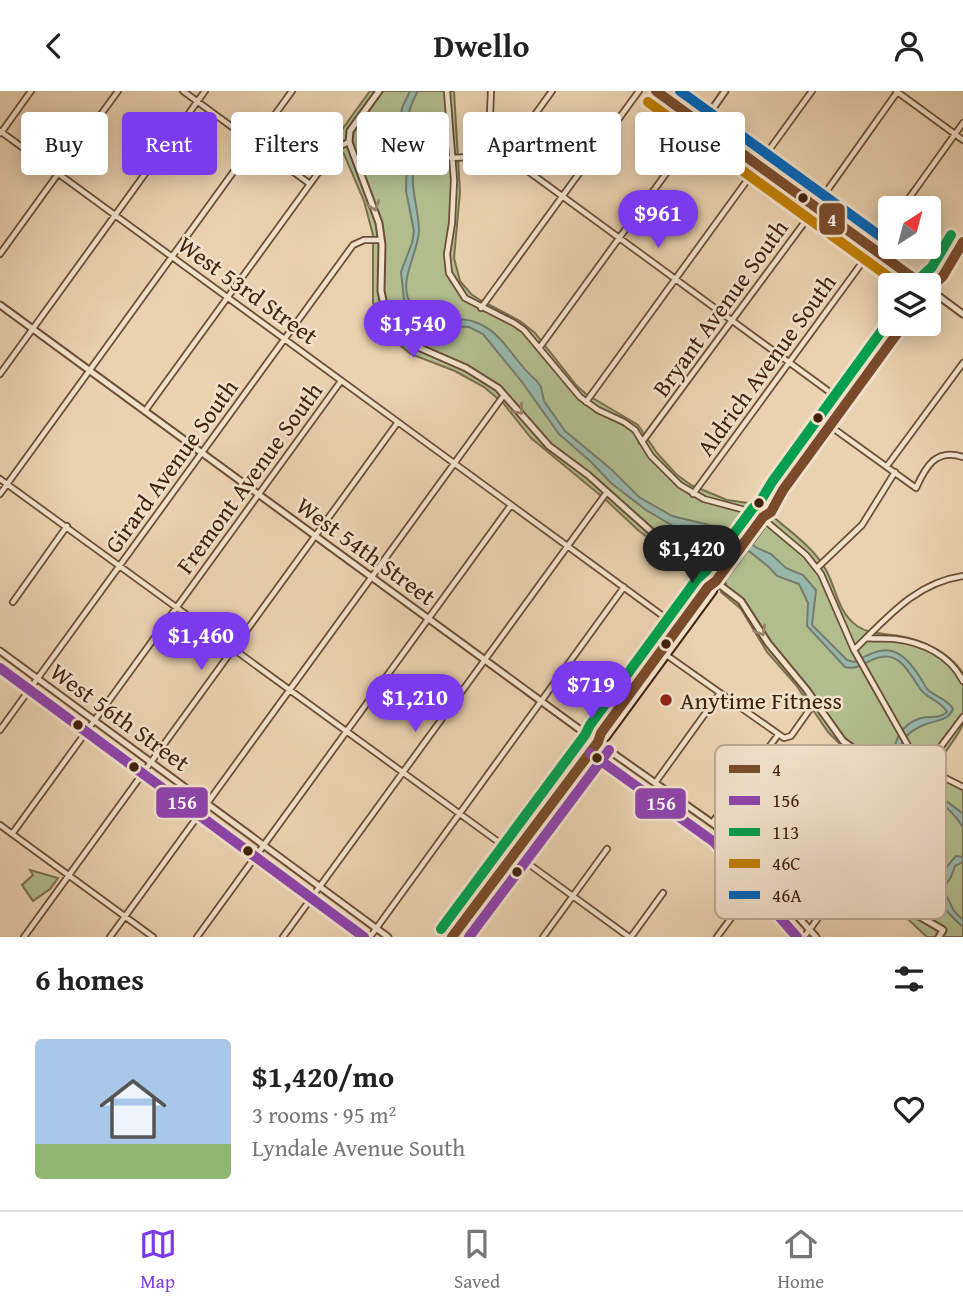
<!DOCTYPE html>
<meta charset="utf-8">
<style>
body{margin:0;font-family:"Gentium Book Plus",serif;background:#f2f2f2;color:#222;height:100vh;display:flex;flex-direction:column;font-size:26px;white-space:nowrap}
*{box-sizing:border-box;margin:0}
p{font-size:23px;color:#767676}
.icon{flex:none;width:38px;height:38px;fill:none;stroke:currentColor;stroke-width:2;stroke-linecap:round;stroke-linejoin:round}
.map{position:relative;height:846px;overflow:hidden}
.details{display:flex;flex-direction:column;background:#fff;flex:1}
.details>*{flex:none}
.hud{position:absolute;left:21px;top:21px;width:922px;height:63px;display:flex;gap:14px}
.needle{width:46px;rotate:36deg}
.controls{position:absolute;left:878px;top:105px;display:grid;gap:14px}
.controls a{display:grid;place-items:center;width:63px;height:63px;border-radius:7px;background:#fff;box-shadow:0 4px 18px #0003;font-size:35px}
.price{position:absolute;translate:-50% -60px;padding:0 16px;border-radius:24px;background:#7c3aed;color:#fff;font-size:23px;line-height:46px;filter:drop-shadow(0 2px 4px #0008)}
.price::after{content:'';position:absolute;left:50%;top:42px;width:21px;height:16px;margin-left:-10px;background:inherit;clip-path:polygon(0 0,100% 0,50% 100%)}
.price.current{background:#222;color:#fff}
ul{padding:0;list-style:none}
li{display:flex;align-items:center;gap:21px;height:175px;padding:0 35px}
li+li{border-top:2px solid #e0e0e0}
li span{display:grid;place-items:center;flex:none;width:196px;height:140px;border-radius:7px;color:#555}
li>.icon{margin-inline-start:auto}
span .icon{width:84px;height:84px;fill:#fffc;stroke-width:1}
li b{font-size:30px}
h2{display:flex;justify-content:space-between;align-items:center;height:84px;padding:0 35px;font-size:30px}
.pill{padding:0 24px;border-radius:7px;background:#fff;box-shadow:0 4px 18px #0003;font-size:24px;line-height:63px}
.pill.current{background:#7c3aed;color:#fff}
header{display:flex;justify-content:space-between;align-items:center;height:91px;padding:0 35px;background:#fff;font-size:32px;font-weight:600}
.tabs{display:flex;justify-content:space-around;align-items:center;height:98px;border-top:2px solid #e0e0e0;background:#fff;font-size:19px;color:#767676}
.tabs a{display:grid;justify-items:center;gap:4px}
.tabs .current{color:#7c3aed}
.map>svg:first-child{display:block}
.green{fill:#b2bd8e;stroke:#7a704e;stroke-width:2}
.water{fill:#98b7ab;stroke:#767b6c;stroke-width:2}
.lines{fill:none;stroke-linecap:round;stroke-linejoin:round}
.minor-casing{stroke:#6c4e36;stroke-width:8}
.tertiary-casing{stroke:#6c4e36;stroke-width:9}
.secondary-casing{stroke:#42220e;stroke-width:10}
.minor{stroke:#f1e1cb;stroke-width:4.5}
.tertiary{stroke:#f1e1cb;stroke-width:5}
.secondary{stroke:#f1e1cb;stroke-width:6}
.bus-1-casing{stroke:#f1e1cb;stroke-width:16}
.bus-2-casing{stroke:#f1e1cb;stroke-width:16}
.bus-3-casing{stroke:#f1e1cb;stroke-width:16}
.bus-4-casing{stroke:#f1e1cb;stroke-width:16}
.bus-5-casing{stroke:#f1e1cb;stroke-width:16}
.bus-1{stroke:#7a4b2a;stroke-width:10}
.bus-2{stroke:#8e44ad;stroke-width:10}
.bus-3{stroke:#039f4e;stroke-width:10}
.bus-4{stroke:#c17e04;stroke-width:10}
.bus-5{stroke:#0065bd;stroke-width:10}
.oneway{stroke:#9a826c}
.bus-dot{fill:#42220e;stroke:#f1e1cb;stroke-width:2.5}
.poi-dot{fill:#8f2418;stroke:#f1e1cb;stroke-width:2.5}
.labels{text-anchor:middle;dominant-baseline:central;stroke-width:5;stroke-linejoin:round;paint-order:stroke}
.street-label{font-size:24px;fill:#42220e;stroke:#f1e1cb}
.poi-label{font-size:24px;fill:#42220e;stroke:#f1e1cb;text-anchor:start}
.key{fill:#f1e1cb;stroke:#bca892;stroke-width:2}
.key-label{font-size:19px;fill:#42220e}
.line-badge{stroke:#f1e1cb;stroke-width:2.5}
.badge-label{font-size:19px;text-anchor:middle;font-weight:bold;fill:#fff}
</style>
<header><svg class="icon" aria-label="back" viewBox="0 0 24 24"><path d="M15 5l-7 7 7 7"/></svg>Dwello<svg class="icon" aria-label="person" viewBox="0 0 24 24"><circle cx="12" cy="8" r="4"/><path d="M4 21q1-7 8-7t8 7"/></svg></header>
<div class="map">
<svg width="963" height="846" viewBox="0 0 963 846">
<rect width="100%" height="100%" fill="#ead1af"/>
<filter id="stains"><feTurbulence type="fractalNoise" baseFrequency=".00286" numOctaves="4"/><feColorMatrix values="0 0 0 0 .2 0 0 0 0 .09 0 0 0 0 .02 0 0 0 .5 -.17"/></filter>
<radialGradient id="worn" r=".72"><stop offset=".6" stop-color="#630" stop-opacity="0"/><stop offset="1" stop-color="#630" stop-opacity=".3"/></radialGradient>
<path class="green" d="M370 0H454L460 101 454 167 460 190 471 203 480 209 520 230 535 242 577 295 586 303 638 334 657 362 676 383 691 394 727 409 762 414 753 423V427L713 481 710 480 704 488 639 440 606 409 531 347 503 312 484 296 455 280 411 263 395 250 373 212V144L364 110 344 63 333 51Z
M772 425C791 441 814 457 826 479 837 499 837 520 857 535 870 544 884 542 899 545 923 549 949 561 963 582 963 597 963 617 963 632 959 652 916 677 963 693V846H927L895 816 883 802 875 787 871 768V748L882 726 883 716 878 689 863 670 840 653 828 641 796 594 767 561 741 518 721 501 726 493 725 490 764 438 763 434Z
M30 779 58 787 50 798 33 810 22 794 33 784Z"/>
<path class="water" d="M410 0H418C402 28 408 37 413 66 415 75 412 84 413 93 414 109 419 125 419 140 418 163 397 191 411 213 425 236 454 223 475 231 504 241 515 273 536 289L541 296 544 310 565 340 611 378 639 406 672 425 734 440 757 457 771 463 786 477 803 484 816 499 812 534 847 569 854 571C880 557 895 551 915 579 920 585 923 592 927 598 935 606 948 608 953 618 948 630 937 629 926 633 861 659 939 702 963 723V737C950 711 910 694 894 666 894 647 903 633 921 627 931 624 938 629 947 621 942 611 929 608 922 600 911 587 903 562 881 566 868 568 859 580 845 576L807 535 808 512 799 493 777 485 769 476 732 447 714 441 675 436 646 419 611 392 590 370 559 343 522 291 483 243 469 236 426 235 405 218 401 181 412 152 414 140 406 100 407 64 399 42 402 17Z
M956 765 963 766V771L955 775 951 786 943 798 954 820 963 829V836C934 811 927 796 956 765Z"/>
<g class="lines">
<g class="minor-casing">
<path id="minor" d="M183 0 310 93
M447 0 454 89 452 132 447 163 449 182 465 207 514 232 524 239 580 306 598 319 624 331 635 339 651 365 680 394 704 408 756 422 806 464 821 483 854 559 911 660 939 684 963 696
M491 0 490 23 495 63
M896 0 963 49
M0 40 678 536
M1 42 31 0
M506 64 552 0
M451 67 506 64 846 313
M902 117 963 32
M0 163 118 0
M481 217 639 0
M540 256 702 33
M0 283 205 0
M586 311 812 0
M145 320 318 82 338 56 349 51
M830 335 916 397C926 375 936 357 963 366
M642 351 804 132 898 0
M887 375 963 272
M0 388 629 846
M0 403 292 0
M693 403 891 132
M817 477 862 434 895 381
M13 511 67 435
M867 547C876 548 885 547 895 548 922 551 950 564 963 590
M854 559C887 527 915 492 963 485
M665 563 784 647 791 645 815 611
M0 639 353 154 364 149H381
M927 674 963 626
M655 692 720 602
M712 732 778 644
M0 734 153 846
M12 743 341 290
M24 846 398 331
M110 846 504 304
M197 846 511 414
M283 846 607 401
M370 846 624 496
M543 846 607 758
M631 846 663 802
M717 846 855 660
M804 846 872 754 878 751"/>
</g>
<g class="tertiary-casing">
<path id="tertiary" d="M379 0 350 40 349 51 379 132 382 154 381 200 384 214 396 237 418 256 466 277 498 297 549 355 588 384 663 451 741 510 768 552 806 598 843 650 865 666 880 683 888 704V716L878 751V767L881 783 886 796 902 815 943 839 939 846
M702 33 725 0
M929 198 963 223
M0 214 590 646 719 737 816 846
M0 560 388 846"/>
</g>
<g class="secondary-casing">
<path id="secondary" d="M656 0 923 194
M931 197 938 192 951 170
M929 198 941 178 963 151
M763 426C764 415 773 404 783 399
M598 651 601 642 708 496 716 490 763 426 771 421 783 399 904 233
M452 846 507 770 516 764
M460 846 513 773 516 764 598 651 606 646 713 500 716 490"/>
</g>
<use href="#minor" class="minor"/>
<use href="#tertiary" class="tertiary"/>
<use href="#secondary" class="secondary"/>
<g class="bus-1-casing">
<path id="bus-1" d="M656 0 923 194
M929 198 943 185 963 151
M452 846 598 651 601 642 708 496 716 490 763 426 771 421 783 399 904 233"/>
</g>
<g class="bus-2-casing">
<path id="bus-2" d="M0 577 364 846
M590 662 714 751 797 846
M469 846 609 659"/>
</g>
<g class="bus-3-casing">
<path id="bus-3" d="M919 188 932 176 951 144
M441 838 585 644 590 634 697 488 706 480 753 417 760 411 772 391 891 227"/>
</g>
<g class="bus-4-casing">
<path id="bus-4" d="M648 11 900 194"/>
</g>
<g class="bus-5-casing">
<path id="bus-5" d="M680 0 891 153"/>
</g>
<use href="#bus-1" class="bus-1"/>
<use href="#bus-2" class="bus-2"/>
<use href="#bus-3" class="bus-3"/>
<use href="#bus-4" class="bus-4"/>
<use href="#bus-5" class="bus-5"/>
</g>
<defs><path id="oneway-chevron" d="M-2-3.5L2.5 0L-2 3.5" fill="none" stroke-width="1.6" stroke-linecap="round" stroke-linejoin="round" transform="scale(1.75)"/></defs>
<g class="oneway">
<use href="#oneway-chevron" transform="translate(374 115) rotate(71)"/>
<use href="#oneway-chevron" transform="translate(519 319) rotate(50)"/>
<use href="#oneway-chevron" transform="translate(761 540) rotate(60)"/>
</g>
<g class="bus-dot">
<circle cx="803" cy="107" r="6"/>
<circle cx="818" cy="327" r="6"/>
<circle cx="759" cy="412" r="6"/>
<circle cx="666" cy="553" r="6"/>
<circle cx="78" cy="634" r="6"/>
<circle cx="597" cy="667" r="6"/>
<circle cx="134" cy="676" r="6"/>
<circle cx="248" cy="760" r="6"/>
<circle cx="517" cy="781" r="6"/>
</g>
<circle class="poi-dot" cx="666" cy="609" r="7"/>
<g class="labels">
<g class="street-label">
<text transform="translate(248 199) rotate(36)">West 53rd Street</text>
<text transform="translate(720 217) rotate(-54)">Bryant Avenue South</text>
<text transform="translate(766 274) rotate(-54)">Aldrich Avenue South</text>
<text transform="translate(171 375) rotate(-54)">Girard Avenue South</text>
<text transform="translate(249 387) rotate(-54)">Fremont Avenue South</text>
<text transform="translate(366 460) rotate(36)">West 54th Street</text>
<text transform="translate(120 626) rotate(36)">West 56th Street</text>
</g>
<g class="poi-label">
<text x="680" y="609">Anytime Fitness</text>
</g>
</g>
<rect x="715" y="654" width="231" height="174" rx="10" class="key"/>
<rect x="729" y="674" width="31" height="8" fill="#7a4b2a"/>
<rect x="729" y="705" width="31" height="9" fill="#8e44ad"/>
<rect x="729" y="737" width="31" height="8" fill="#039f4e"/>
<rect x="729" y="768" width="31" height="9" fill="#c17e04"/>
<rect x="729" y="800" width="31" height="8" fill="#0065bd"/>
<g class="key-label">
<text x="772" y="685">4</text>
<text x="772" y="716">156</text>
<text x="772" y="748">113</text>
<text x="772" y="779">46C</text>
<text x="772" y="811">46A</text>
</g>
<g class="line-badge">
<rect x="818" y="111" width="28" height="34" rx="7" fill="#7a4b2a"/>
<rect x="155" y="695" width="54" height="33" rx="7" fill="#8e44ad"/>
<rect x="634" y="696" width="53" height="33" rx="7" fill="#8e44ad"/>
</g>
<g class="badge-label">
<text x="832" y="135">4</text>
<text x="182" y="718">156</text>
<text x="661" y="719">156</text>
</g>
<rect width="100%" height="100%" filter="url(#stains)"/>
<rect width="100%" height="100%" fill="url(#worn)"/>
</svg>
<div class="controls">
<a><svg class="needle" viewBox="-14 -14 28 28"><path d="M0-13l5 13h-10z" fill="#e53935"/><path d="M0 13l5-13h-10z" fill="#767676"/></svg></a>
<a><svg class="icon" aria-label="layers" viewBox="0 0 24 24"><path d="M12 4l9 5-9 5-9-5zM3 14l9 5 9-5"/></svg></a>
</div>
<b class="price" style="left:658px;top:159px">$961</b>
<b class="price" style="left:413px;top:269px">$1,540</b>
<b class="price current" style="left:692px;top:494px">$1,420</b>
<b class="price" style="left:201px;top:581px">$1,460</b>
<b class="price" style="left:591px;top:630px">$719</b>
<b class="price" style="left:415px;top:643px">$1,210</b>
<div class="hud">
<a class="pill">Buy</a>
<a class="pill current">Rent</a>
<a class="pill">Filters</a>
<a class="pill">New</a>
<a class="pill">Apartment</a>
<a class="pill">House</a>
</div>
</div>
<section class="details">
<h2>6 homes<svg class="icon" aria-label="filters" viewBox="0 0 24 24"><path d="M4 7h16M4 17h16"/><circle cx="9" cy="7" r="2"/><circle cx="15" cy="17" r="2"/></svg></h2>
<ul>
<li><span style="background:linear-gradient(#a9c7e8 75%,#8fb573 0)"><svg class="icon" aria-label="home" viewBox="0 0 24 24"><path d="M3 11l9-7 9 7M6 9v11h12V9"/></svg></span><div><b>$1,420/mo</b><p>3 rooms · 95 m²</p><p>Lyndale Avenue South</p></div><svg class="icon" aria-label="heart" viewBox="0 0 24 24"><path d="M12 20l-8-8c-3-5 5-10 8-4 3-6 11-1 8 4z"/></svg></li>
</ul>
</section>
<nav class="tabs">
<a class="current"><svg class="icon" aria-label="map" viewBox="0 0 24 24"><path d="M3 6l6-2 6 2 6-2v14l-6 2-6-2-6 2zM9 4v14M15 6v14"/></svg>Map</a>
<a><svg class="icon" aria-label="saved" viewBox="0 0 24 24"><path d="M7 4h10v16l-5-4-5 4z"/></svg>Saved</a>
<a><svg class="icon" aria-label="home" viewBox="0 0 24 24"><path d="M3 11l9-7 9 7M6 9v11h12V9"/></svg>Home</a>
</nav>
